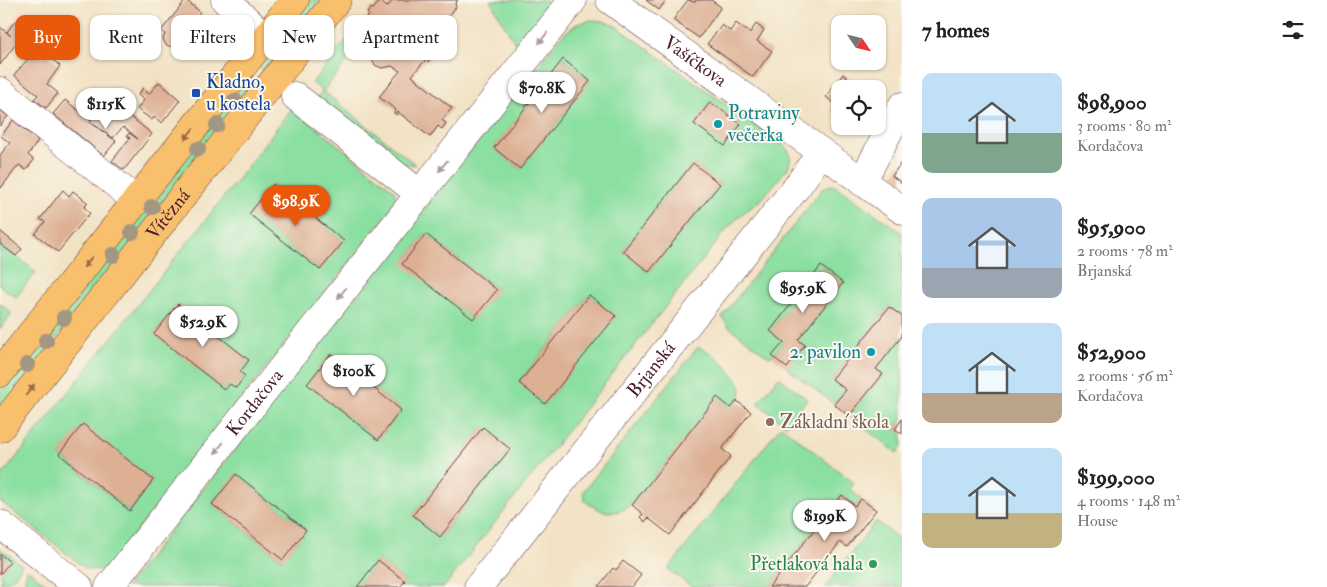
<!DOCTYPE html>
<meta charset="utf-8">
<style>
body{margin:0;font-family:"IM FELL Double Pica",serif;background:#f2f2f2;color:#222;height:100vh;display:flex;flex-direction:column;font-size:19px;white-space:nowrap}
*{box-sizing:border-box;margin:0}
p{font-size:16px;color:#767676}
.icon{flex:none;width:28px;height:28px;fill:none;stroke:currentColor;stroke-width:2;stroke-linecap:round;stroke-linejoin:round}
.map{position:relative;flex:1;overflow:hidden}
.side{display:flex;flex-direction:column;background:#fff;width:425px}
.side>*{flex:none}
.guide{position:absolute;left:15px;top:15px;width:475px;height:45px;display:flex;gap:10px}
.needle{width:32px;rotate:125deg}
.fabs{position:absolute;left:831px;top:15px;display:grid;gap:10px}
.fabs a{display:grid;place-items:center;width:55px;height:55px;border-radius:10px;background:#fff;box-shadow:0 1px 4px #0004;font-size:25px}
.price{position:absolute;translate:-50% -42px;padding:0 11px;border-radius:18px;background:#fff;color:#222;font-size:16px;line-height:32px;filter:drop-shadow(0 1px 2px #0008)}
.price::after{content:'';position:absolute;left:50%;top:30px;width:15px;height:11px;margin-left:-8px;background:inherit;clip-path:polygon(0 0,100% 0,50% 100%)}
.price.selected{background:#ea580c;color:#fff}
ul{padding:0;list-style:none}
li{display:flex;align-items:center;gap:15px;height:125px;padding:0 20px}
li span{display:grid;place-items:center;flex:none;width:140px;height:100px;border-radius:10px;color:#555}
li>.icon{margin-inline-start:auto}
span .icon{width:60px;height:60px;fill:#fffc;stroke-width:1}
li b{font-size:21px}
h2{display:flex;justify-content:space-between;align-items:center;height:60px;padding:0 20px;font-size:21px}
.chip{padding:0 18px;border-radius:10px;background:#fff;box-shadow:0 1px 4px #0004;font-size:18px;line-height:45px}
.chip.selected{background:#ea580c;color:#fff}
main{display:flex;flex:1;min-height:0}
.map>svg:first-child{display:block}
.green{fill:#8bdfa1;stroke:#6a7f66;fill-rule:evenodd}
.building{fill:#ddb094}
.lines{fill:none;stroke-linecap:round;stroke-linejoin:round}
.minor-casing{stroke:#633c42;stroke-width:29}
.major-casing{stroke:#633c42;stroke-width:29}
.minor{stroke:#fff;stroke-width:28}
.major{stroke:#f8bf6c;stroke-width:28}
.tree{fill:#a19783}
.oneway{fill:#ae9aa0}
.oneway2{fill:#986748}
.transit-dot{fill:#1a4fb4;stroke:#fbf7ec;stroke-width:2}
.culture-dot{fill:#0f9aa8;stroke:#fbf7ec;stroke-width:2}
.education-dot{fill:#8d6e63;stroke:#fbf7ec;stroke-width:2}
.leisure-dot{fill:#2e9e5b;stroke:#fbf7ec;stroke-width:2}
.labels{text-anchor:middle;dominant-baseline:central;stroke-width:4;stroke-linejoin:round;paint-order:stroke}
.street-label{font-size:19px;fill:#4a1f2b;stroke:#fbf7ec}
.transit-label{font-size:19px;fill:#164399;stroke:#fbf7ec;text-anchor:start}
.culture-label{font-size:19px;fill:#0d838f;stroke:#fbf7ec;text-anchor:start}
.education-label{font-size:19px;fill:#785e54;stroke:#fbf7ec;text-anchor:start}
.leisure-label{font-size:19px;fill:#27864d;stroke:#fbf7ec;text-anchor:end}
</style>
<main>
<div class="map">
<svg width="902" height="587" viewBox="0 0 902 587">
<rect width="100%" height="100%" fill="#fbf7ec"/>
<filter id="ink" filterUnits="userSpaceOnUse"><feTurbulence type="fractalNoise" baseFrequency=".02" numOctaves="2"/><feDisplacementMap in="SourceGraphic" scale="10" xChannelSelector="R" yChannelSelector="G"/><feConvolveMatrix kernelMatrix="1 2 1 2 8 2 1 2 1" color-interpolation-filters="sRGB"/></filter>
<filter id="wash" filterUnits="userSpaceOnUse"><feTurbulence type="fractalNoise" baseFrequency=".0096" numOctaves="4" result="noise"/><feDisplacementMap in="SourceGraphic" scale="20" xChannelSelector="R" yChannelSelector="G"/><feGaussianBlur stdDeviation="1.12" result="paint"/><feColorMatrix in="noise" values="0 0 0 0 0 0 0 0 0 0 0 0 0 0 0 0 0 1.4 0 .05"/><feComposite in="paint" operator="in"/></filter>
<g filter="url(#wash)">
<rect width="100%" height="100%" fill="#f2e2c4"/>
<path class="green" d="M308 0H319L308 18 266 73 257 66Z
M490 0H547L544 14 519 50Z
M591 20 602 21 613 24 783 145 788 150 791 157 788 168 761 200 739 216 727 229 444 587H400L405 581 378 560 357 587H126L562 35 577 24ZM564 59 590 81 520 169 494 148ZM710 102 741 124 725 145ZM693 163 720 184 649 272 623 251ZM426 234 497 289 473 319 403 263ZM589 295 615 316 545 404 519 382ZM331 354 401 410 378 440 307 384ZM483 427 510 449 440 537 413 515ZM236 474 306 530 282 560 212 504Z
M363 24 371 31 323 91 416 165 403 164 317 97 323 91 312 83 355 29Z
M249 77 257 84 0 410V392Z
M292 108 394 190 396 198 394 206 109 566C102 570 93 571 85 568L0 501V478L234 184ZM273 184 343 241 320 270 250 214ZM178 304 248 360 225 390 154 334ZM83 425 153 480 130 511 59 455Z
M831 185 837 187 902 233V316L889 307 832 379 846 390 834 404 787 368 805 346 798 340 843 283 822 266 770 331 784 342 772 356 769 357 729 327 722 317 823 188Z
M0 244 36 272 16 297 0 286Z
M0 303 11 313 10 316 0 329Z
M902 336V419L895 429 902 434V447L897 453 849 416 883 374 876 369Z
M698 347C702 349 706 350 709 352 718 357 742 381 741 391 740 398 735 404 731 408L717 398 632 505C613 517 602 513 585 501L583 492Z
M779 377 807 399 786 426 758 403Z
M781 426 854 483 850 489 861 499 855 506 841 495 769 587H692L668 569Z
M876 521 902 541V587H825Z
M0 548 22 565 15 576 6 583 0 582 2 579 0 574 9 562 0 554Z
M27 569 50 587H24Z"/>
<g id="blocks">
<path class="building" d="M186 0 200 12 196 17 209 28 189 52 178 44 173 47 166 45 163 39 165 34 161 31Z
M393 0H458L455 3 456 7 430 39 436 46 430 55 432 56 428 62 426 60 419 67 412 76 452 108 442 120 446 123 442 129 438 126 430 137 398 112 397 115 394 113 396 110 379 97 400 71 392 66 382 68 375 65 370 57 371 49 362 42 371 30 363 23 369 15 367 13 371 8 373 9 380 1 387 7Z
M646 0H666L659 10Z
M688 0 695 2 696 0H711L721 7 699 38 673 20Z
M29 18 33 21 0 65V27L11 36 7 32 15 21 22 26Z
M736 23 750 33 756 24 764 30 757 41 772 51 753 77 707 44 722 25 730 31Z
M34 52 43 58 46 54 60 66 47 84 58 93 46 108 34 99 38 95 14 75Z
M563 59 590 81 520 169 494 148Z
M843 74 859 86 861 83 866 86 864 89H840V117L832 111 836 105 826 97Z
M159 82 180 100 162 123 154 117 152 120 137 109 144 100 138 95 143 88 149 94Z
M107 98 152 134 124 170 112 161 130 138 127 136 129 133 138 139 131 133 123 127 113 138 90 122 116 141 104 156 53 114 65 100 91 120Z
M710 102 741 124 725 146 694 124Z
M0 110 8 116 0 126Z
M13 120 38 141 28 155 34 160 26 170 19 165 0 189V155L10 143 1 136Z
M902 161V183L892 176Z
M693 163 720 184 649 272 623 251Z
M273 184 344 241 320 270 249 214Z
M63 190 69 196 73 191 88 203 84 207 90 213 58 252 35 234 45 222 40 219Z
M0 231 22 249 16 256 0 244Z
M426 234 497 290 473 319 402 264Z
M821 266 843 283 798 340 805 345 787 368 772 356 784 342 770 331Z
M589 295 616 316 545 404 519 383Z
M178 304 249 360 240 372 245 376 236 388 230 384 225 390 154 334Z
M889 307 902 316V336L876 369 883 374 849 416 834 404 846 390 832 379Z
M331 354 401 410 378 440 307 384Z
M717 397 731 408 737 401 751 412 722 449 731 456 670 535 648 518 645 522 640 517 643 514 632 505Z
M902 419V434L895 429Z
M83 424 153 480 130 511 59 454Z
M483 427 510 449 440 537 413 515Z
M236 474 306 530 283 560 212 504Z
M842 495 855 506 861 499 876 510 847 547 840 542 805 587H769Z
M0 554 10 562 0 574Z
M378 560 405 581 400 587H357Z
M623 561 641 575 632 587H598L613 568 616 570Z"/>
</g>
</g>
<g filter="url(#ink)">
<use href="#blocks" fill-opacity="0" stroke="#633c42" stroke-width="1"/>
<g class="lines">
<g class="minor-casing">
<g id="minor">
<path d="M225 0 265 37"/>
<path id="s1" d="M610 0 902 210"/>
<path d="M0 91 137 201"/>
<path d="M295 96 420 194"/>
<path d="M862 182 902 106"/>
<path d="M0 524 79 587"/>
<path id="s2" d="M109 587 573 0"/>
<path id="s3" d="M478 587 799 184 821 152"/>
</g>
</g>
<g class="major-casing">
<g id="major">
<path d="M0 373 295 0"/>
<path id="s4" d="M0 428 337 0"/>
</g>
</g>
<use href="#minor" class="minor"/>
<use href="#major" class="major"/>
</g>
<g class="tree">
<circle cx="235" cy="101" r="8"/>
<circle cx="217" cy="125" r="8"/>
<circle cx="198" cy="149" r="8"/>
<circle cx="152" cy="207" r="8"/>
<circle cx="132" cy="232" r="8"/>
<circle cx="113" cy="255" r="8"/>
<circle cx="64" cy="318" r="8"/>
<circle cx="46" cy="341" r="8"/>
<circle cx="27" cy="365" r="8"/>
</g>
<defs><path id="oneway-solid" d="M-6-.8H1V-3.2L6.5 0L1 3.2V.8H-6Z" transform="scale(1.25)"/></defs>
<g class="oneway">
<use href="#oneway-solid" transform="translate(543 38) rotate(128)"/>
<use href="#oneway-solid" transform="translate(443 166) rotate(128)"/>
<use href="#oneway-solid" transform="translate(342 293) rotate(128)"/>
<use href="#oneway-solid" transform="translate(219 448) rotate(128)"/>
</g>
<g class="oneway2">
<use href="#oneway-solid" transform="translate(189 134) rotate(128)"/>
<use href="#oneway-solid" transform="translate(88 262) rotate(128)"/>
<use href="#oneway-solid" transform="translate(30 390) rotate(-52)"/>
</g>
</g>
<rect class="transit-dot" x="191" y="88" width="10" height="10" rx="2.5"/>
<g class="culture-dot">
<circle cx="718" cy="124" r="5"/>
<circle cx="871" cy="352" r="5"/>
</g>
<circle class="education-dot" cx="770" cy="422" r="5"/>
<circle class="leisure-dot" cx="873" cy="564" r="5"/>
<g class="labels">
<g class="street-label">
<text stroke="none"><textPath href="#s1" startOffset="105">Vašíčkova</textPath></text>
<text stroke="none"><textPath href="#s4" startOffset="272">Vítězná</textPath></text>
<text stroke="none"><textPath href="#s3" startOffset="278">Brjanská</textPath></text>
<text stroke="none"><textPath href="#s2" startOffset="235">Kordačova</textPath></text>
</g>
<g class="transit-label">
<text x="206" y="82">Kladno,<tspan x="206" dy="22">u kostela</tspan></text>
</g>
<g class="culture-label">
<text x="728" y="113">Potraviny<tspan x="728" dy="22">večerka</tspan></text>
<text x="861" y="352" text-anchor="end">2. pavilon</text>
</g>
<g class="education-label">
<text x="780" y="422">Základní škola</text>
</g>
<g class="leisure-label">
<text x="863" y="564">Přetlaková hala</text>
</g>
</g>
</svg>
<div class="fabs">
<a><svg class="needle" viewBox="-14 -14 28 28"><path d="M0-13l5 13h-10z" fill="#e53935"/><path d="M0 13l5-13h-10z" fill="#767676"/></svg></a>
<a><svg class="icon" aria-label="locate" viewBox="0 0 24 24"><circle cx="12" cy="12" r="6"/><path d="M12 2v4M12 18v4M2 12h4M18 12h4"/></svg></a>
</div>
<b class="price" style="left:542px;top:114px">$70.8K</b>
<b class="price" style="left:106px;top:130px">$115K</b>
<b class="price selected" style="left:296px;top:227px">$98.9K</b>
<b class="price" style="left:803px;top:314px">$95.9K</b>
<b class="price" style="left:203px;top:348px">$52.9K</b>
<b class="price" style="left:354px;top:397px">$100K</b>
<b class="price" style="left:825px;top:542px">$199K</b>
<div class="guide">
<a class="chip selected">Buy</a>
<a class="chip">Rent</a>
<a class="chip">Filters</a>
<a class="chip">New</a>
<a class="chip">Apartment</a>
</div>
</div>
<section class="side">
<h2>7 homes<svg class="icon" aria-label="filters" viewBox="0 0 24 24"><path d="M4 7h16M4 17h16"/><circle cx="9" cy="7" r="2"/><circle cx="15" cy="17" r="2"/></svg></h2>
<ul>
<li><span style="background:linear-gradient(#bfe0f5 60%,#7fa58c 0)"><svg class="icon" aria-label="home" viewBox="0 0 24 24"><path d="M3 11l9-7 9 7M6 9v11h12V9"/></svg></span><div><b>$98,900</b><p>3 rooms · 80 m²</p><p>Kordačova</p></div></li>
<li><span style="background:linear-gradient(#a9c7e8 70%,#9aa5b1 0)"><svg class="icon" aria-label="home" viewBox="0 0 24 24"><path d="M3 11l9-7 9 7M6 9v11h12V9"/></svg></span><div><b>$95,900</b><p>2 rooms · 78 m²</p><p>Brjanská</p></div></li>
<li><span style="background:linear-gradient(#bfe0f5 70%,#b9a48a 0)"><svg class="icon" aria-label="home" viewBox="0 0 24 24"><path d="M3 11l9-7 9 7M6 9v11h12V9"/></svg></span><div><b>$52,900</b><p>2 rooms · 56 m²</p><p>Kordačova</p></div></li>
<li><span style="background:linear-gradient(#bfe0f5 65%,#c2b280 0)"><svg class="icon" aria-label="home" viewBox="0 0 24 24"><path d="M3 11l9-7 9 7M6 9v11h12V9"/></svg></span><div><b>$199,000</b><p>4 rooms · 148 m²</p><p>House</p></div></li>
</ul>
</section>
</main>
